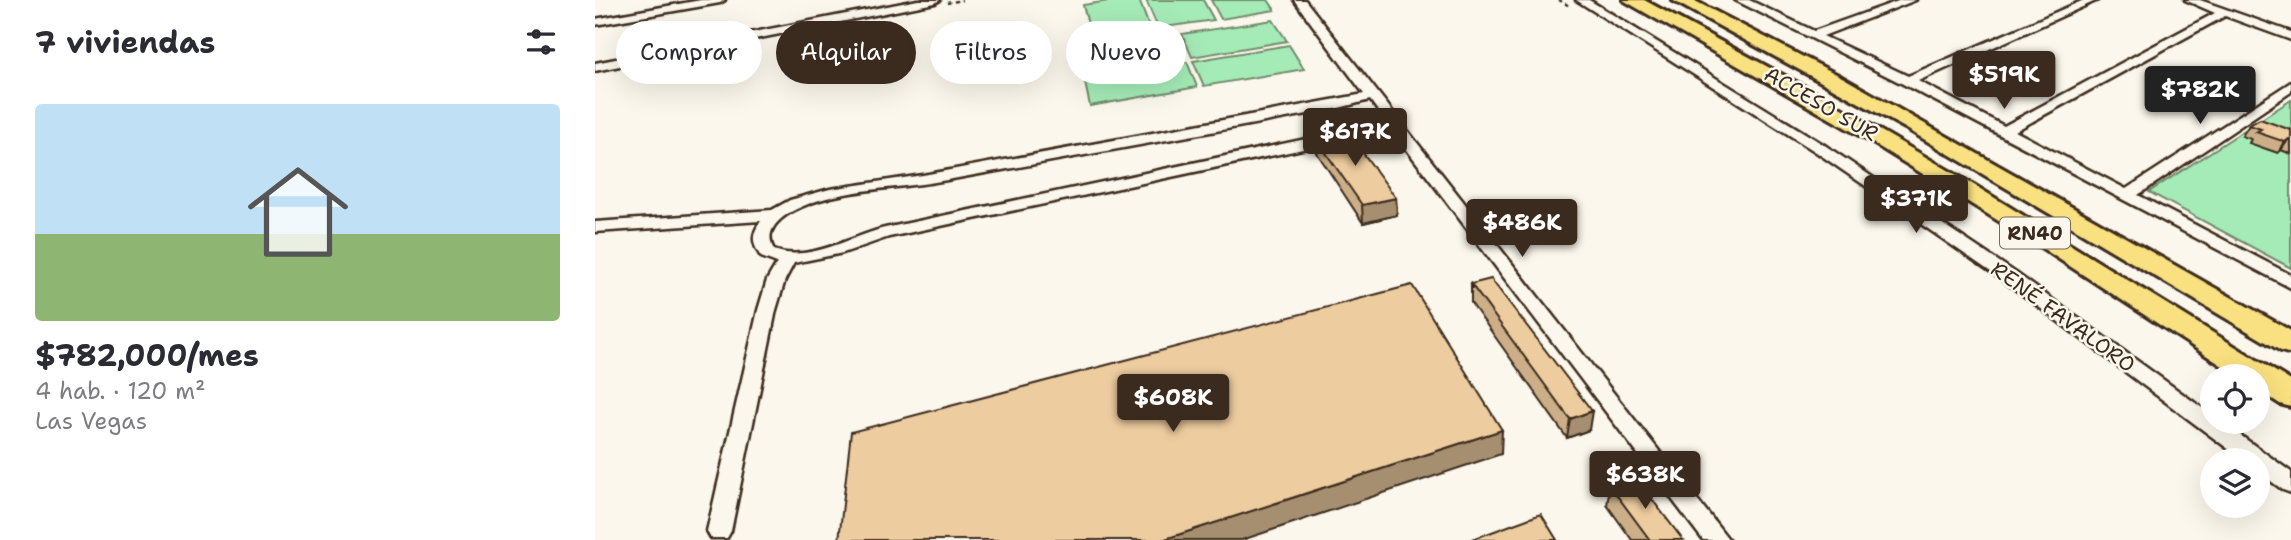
<!DOCTYPE html>
<html lang="es">
<meta charset="utf-8">
<style>
body{margin:0;font-family:"Shantell Sans",sans-serif;background:#f2f2f3;color:#2b2b33;height:100vh;display:flex;flex-direction:column;font-size:26px;white-space:nowrap}
*{box-sizing:border-box;margin:0}
p{font-size:23px;color:#7c7c81}
.icon{flex:none;width:38px;height:38px;fill:none;stroke:currentColor;stroke-width:2;stroke-linecap:round;stroke-linejoin:round}
.map{position:relative;flex:1;overflow:hidden}
.details{display:flex;flex-direction:column;background:#fff;width:595px}
.details>*{flex:none}
.banner{position:absolute;left:21px;top:21px;width:665px;height:63px;display:flex;gap:14px}
.fabs{position:absolute;left:1605px;top:364px;display:grid;gap:14px}
.fabs a{display:grid;place-items:center;width:70px;height:70px;border-radius:50%;background:#fff;box-shadow:0 7px 28px #0002;font-size:35px}
.price{position:absolute;translate:-50% -60px;padding:0 16px;border-radius:7px;background:#3b2a1e;color:#fff;font-size:23px;line-height:46px;filter:drop-shadow(0 2px 4px #0008)}
.price::after{content:'';position:absolute;left:50%;top:42px;width:21px;height:16px;margin-left:-10px;background:inherit;clip-path:polygon(0 0,100% 0,50% 100%)}
.price.on{background:#222;color:#fff}
ul{padding:0;list-style:none}
li{display:grid;align-content:center;gap:14px;height:371px;padding:0 35px}
li+li{border-top:2px solid #e1e1e2}
li span{display:grid;place-items:center;height:217px;border-radius:7px;color:#555}
li>.icon{margin-inline-start:auto}
span .icon{width:126px;height:126px;fill:#fffc;stroke-width:1}
li b{font-size:30px}
h2{display:flex;justify-content:space-between;align-items:center;height:84px;padding:0 35px;font-size:30px}
.tag{padding:0 24px;border-radius:32px;background:#fff;box-shadow:0 7px 28px #0002;font-size:24px;line-height:63px}
.tag.on{background:#3b2a1e;color:#fff}
main{display:flex;flex:1;min-height:0}
.map>svg:first-child{display:block}
.green{fill:#a5ebb7;stroke:#708a6a;stroke-width:2}
.lines{fill:none;stroke-linecap:round;stroke-linejoin:round}
.minor-casing{stroke:#3b2a1e;stroke-width:5}
.highway-casing{stroke:#3b2a1e;stroke-width:6}
.path{stroke:#3b2a1e;stroke-width:2.5;stroke-dasharray:3.5 3.5;stroke-linecap:butt}
.minor{fill:#fbf7ec;fill-rule:evenodd}
.highway{fill:#f9e181;fill-rule:evenodd}
.wall{fill:#ccaf89;stroke:#3b2a1e;stroke-width:2}
.shaded-wall{fill:#a68f6f;stroke:#3b2a1e;stroke-width:2}
.building{fill:#edcc9f;stroke:#3b2a1e;stroke-width:2}
.labels{text-anchor:middle;dominant-baseline:central;stroke-width:5;stroke-linejoin:round;paint-order:stroke}
.shield{fill:#fbf7ec;stroke:#75685c;stroke-width:2}
.shield-label{font-size:19px;font-weight:bold;fill:#3b2a1e}
.street-label{font-size:21px;fill:#3b2a1e;stroke:#fbf7ec}
</style>
<main>
<section class="details">
<h2>7 viviendas<svg class="icon" aria-label="filters" viewBox="0 0 24 24"><path d="M4 7h16M4 17h16"/><circle cx="9" cy="7" r="2"/><circle cx="15" cy="17" r="2"/></svg></h2>
<ul>
<li><span style="background:linear-gradient(#bfe0f5 60%,#8fb573 0)"><svg class="icon" aria-label="home" viewBox="0 0 24 24"><path d="M3 11l9-7 9 7M6 9v11h12V9"/></svg></span><div><b>$782,000/mes</b><p>4 hab. · 120 m²</p><p>Las Vegas</p></div></li>
</ul>
</section>
<div class="map">
<svg width="1696" height="540" viewBox="0 0 1696 540">
<rect width="100%" height="100%" fill="#fbf7ec"/>
<filter id="ink" filterUnits="userSpaceOnUse"><feTurbulence type="fractalNoise" baseFrequency=".0143" numOctaves="2"/><feDisplacementMap in="SourceGraphic" scale="14" xChannelSelector="R" yChannelSelector="G"/><feConvolveMatrix kernelMatrix="1 2 1 2 8 2 1 2 1" color-interpolation-filters="sRGB"/></filter>
<g filter="url(#ink)">
<path class="green" d="M520 0H544L555 29 497 39 488 5Z
M551 0H608L619 20 563 28Z
M616 0H673L680 10 626 19Z
M678 20 692 41 597 57 587 34Z
M579 35 589 58 487 75 481 50Z
M694 45 709 69 609 86 598 61Z
M592 62 602 87 495 106 489 78Z
M1696 100V268L1554 192Z"/>
<g class="lines">
<g class="minor-casing">
<path id="minor" d="M106 0H130L125 3 0 25V19Z
M323 0H345L340 3 0 71V63Z
M699 0H710L1134 540H1108L797 130 294 237 248 253 199 263 190 280 181 310 136 531 132 538H116L112 531 163 310 172 280 182 263 166 257C157 243 156 235 166 221L0 232V222L177 210 195 200 235 189 328 175 769 94ZM775 100 791 122 290 228C257 236 213 263 179 250 167 229 188 215 206 207 247 188 306 189 352 180 481 157 611 133 740 109Z
M981 0H994L1231 146 1421 273 1617 415V422H1627L1696 472V493L1688 490 1662 471V460H1648L1409 281 1221 152Z
M1140 0H1154L1219 31 1306 0H1321L1228 36 1313 76 1489 0H1503L1323 81 1409 126 1620 13 1590 0H1605L1696 32V40L1630 16 1420 131 1531 189 1696 82V92L1543 195 1696 275V288L1308 84Z"/>
</g>
<g class="highway-casing">
<path id="highway" d="M1028 0H1049L1212 88 1379 185 1696 381V407L1685 404 1662 389V376H1643L1444 246 1281 145Z
M1077 0H1098L1247 77 1696 331V354L1686 351 1310 128Z"/>
</g>
<path class="path" d="M964 0 976 7
M352 3 367 0"/>
<use href="#minor" class="minor"/>
<use href="#highway" class="highway"/>
</g>
<path class="wall" d="M1654 125 1696 130V154L1686 150 1683 153 1654 143 1656 139 1647 136Z
M720 137 801 198 802 215 768 223 722 153Z
M876 284 994 430 972 438 876 303Z
M1015 486 1088 540H1037L1012 505Z"/>
<path class="shaded-wall" d="M1694 139 1686 150 1683 153 1690 142Z
M801 198 802 215 768 223 767 205Z
M997 411 994 430 972 438 975 419Z
M907 430 906 454 647 540H567Z"/>
<path class="building" d="M1665 119 1696 130V140L1694 139 1690 142 1661 132 1666 129 1654 125Z
M752 131 801 198 767 205 720 137Z
M896 279 997 411 975 419 876 284Z
M817 285 907 430 567 540H244L256 432Z
M1040 477 1088 540H1055L1015 486Z
M946 514 962 540H875Z"/>
</g>
<g class="labels">
<rect class="shield" x="1405" y="217.5" width="70" height="31" rx="5"/>
<g class="shield-label">
<text x="1440" y="233">RN40</text>
</g>
<g class="street-label">
<text transform="translate(1226 104) rotate(30)">ACCESO SUR</text>
<text transform="translate(1468 317) rotate(36)">RENÉ FAVALORO</text>
</g>
</g>
</svg>
<div class="fabs">
<a><svg class="icon" aria-label="locate" viewBox="0 0 24 24"><circle cx="12" cy="12" r="6"/><path d="M12 2v4M12 18v4M2 12h4M18 12h4"/></svg></a>
<a><svg class="icon" aria-label="layers" viewBox="0 0 24 24"><path d="M12 4l9 5-9 5-9-5zM3 14l9 5 9-5"/></svg></a>
</div>
<b class="price" style="left:1409px;top:111px">$519K</b>
<b class="price on" style="left:1605px;top:126px">$782K</b>
<b class="price" style="left:760px;top:168px">$617K</b>
<b class="price" style="left:1321px;top:235px">$371K</b>
<b class="price" style="left:927px;top:259px">$486K</b>
<b class="price" style="left:578px;top:434px">$608K</b>
<b class="price" style="left:1050px;top:511px">$638K</b>
<div class="banner">
<a class="tag">Comprar</a>
<a class="tag on">Alquilar</a>
<a class="tag">Filtros</a>
<a class="tag">Nuevo</a>
</div>
</div>
</main>
